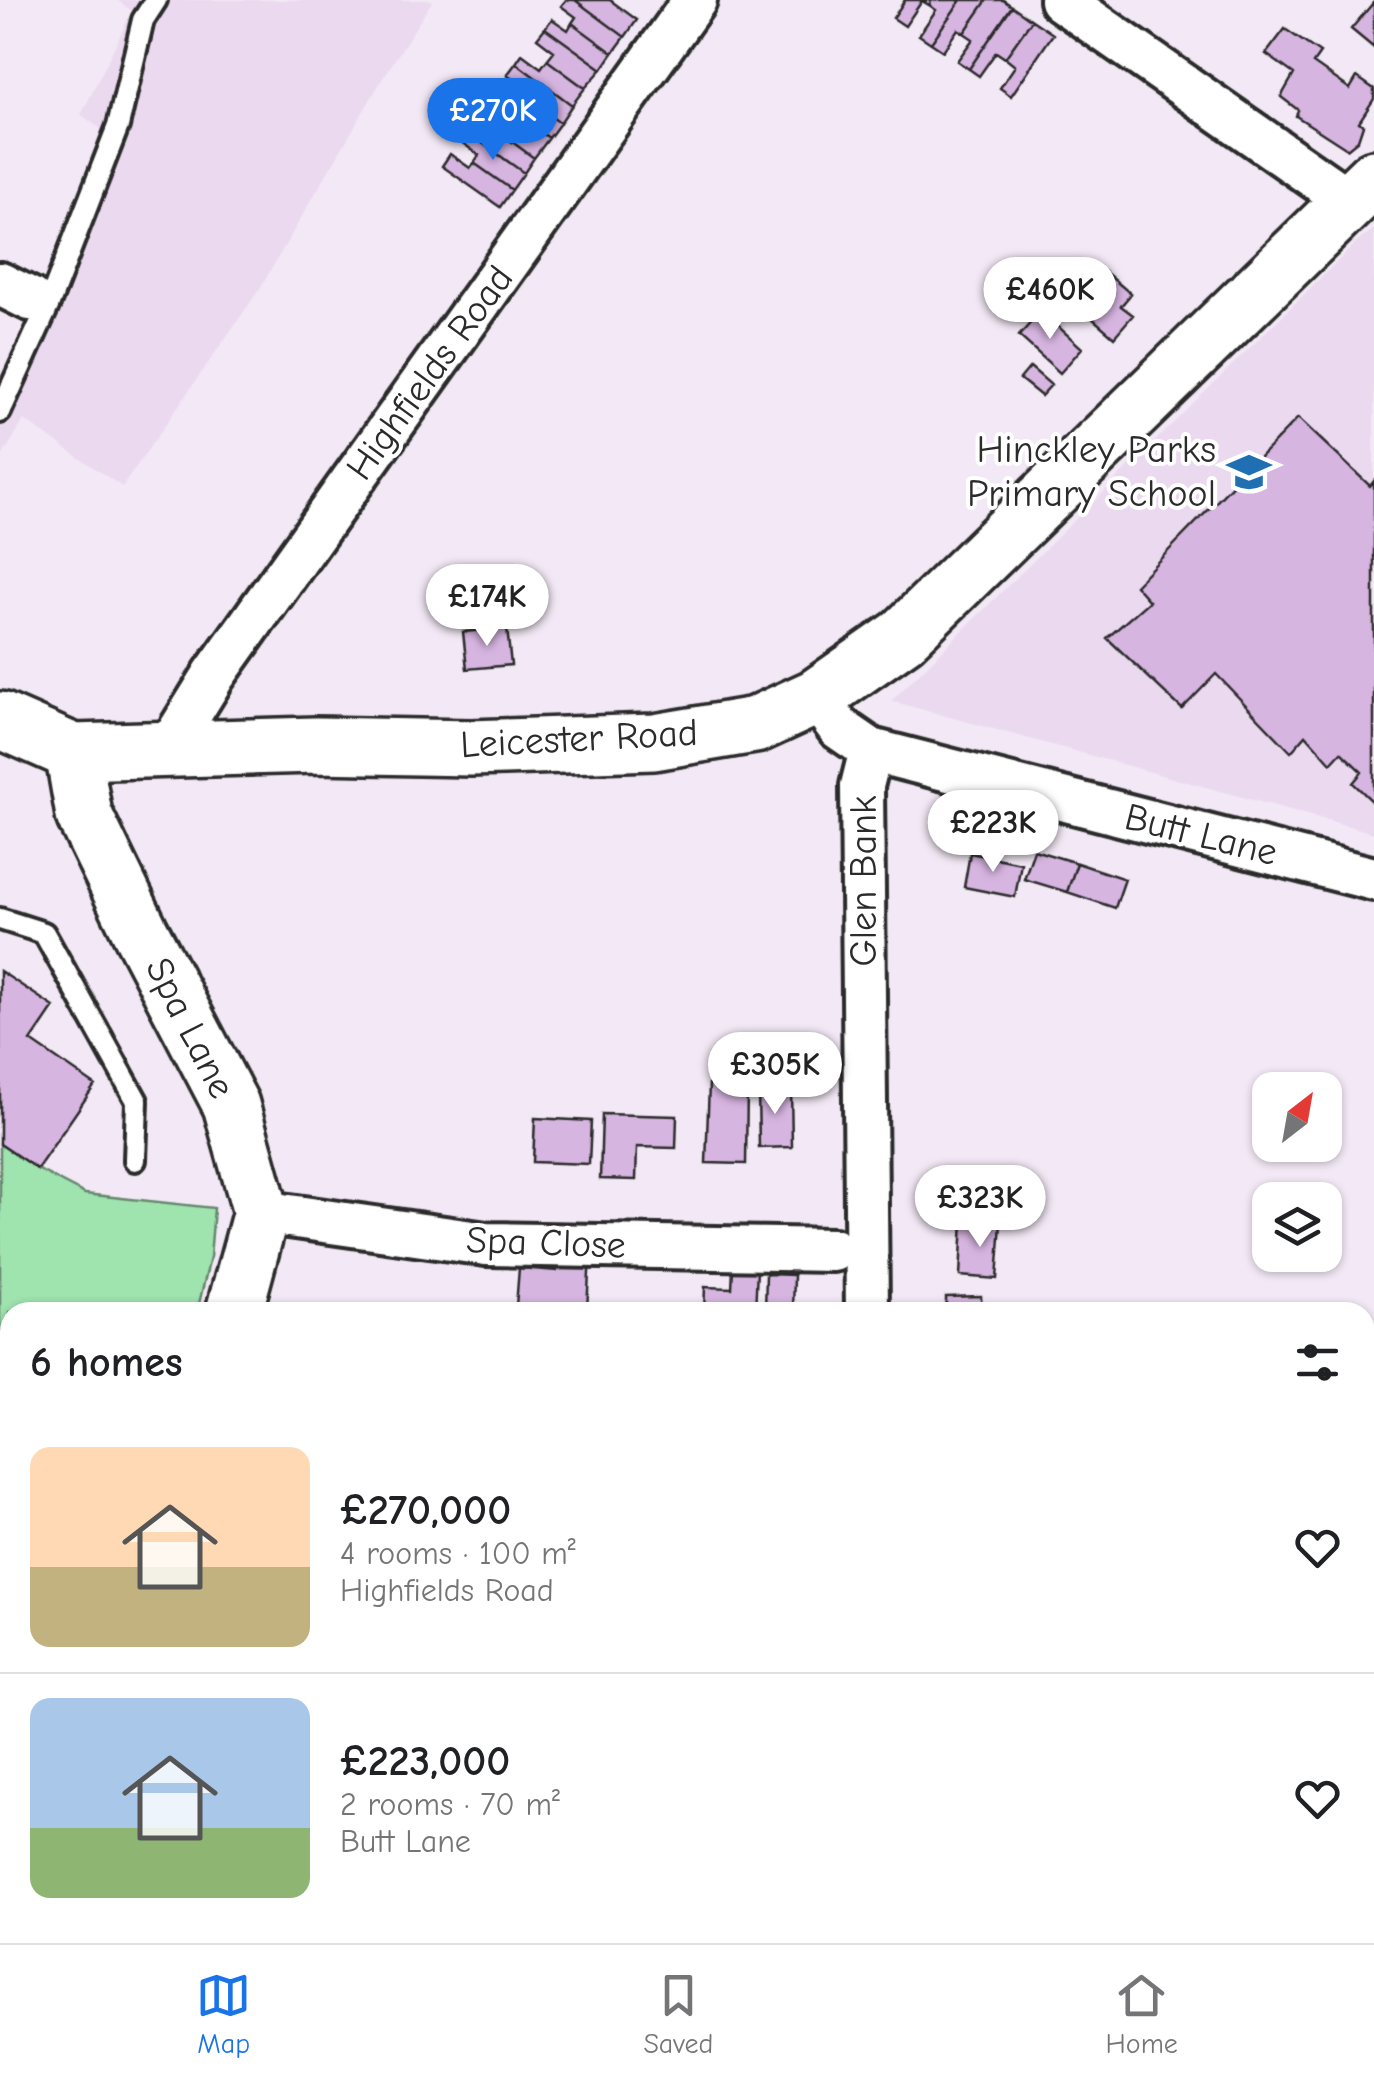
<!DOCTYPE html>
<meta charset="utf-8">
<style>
body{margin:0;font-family:"Comic Neue",sans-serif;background:#f2f2f2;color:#202124;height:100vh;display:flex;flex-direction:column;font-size:38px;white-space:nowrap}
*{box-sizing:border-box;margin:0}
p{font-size:32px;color:#757577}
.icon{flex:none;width:55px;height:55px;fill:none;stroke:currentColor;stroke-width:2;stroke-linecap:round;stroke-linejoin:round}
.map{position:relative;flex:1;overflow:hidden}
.sheet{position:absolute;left:0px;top:1302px;width:1375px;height:642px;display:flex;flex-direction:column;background:#fff;border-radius:30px 30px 0 0;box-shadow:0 2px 8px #0004}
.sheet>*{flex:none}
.needle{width:65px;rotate:31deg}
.buttons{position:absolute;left:1252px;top:1072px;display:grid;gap:20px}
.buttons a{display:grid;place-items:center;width:90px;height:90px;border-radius:20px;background:#fff;box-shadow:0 2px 8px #0004;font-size:50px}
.price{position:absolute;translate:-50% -85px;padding:0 22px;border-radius:35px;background:#fff;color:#222;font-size:32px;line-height:65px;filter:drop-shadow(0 2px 5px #0008)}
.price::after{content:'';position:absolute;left:50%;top:60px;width:30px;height:22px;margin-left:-15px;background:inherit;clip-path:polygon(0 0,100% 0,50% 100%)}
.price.on{background:#1a73e8;color:#fff}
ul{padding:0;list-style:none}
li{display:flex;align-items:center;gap:30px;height:250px;padding:0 30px}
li+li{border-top:2px solid #e0e0e0}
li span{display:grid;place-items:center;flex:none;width:280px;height:200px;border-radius:20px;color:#555}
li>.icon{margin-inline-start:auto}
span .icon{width:120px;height:120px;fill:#fffc;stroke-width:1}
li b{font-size:42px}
h2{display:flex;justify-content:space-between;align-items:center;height:120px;padding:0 30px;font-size:42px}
.dock{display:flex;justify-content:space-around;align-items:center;height:140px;border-top:2px solid #e0e0e0;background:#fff;font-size:28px;color:#757577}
.dock a{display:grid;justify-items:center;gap:5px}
.dock .on{color:#1a73e8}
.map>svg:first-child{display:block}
.built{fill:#ebd9f0}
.green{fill:#9fe3af;stroke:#65876d;stroke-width:2.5}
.building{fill:#d7b5e1;stroke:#2b2b2b;stroke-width:2.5}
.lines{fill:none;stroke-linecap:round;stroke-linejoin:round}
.service-casing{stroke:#2b2b2b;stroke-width:28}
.minor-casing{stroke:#2b2b2b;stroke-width:50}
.secondary-casing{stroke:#2b2b2b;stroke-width:62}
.service{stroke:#fff;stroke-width:20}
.minor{stroke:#fff;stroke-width:42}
.secondary{stroke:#fff;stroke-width:55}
.labels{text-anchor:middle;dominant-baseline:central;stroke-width:8;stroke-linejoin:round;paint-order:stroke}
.street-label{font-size:38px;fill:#2b2b2b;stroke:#fff}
.poi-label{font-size:38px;fill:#2b2b2b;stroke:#fff;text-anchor:end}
</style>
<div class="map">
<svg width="1374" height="1943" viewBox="0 0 1374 1943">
<rect width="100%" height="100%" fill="#f3e9f6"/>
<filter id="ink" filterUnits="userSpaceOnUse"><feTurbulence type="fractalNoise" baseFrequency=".01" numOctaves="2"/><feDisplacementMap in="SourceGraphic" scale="20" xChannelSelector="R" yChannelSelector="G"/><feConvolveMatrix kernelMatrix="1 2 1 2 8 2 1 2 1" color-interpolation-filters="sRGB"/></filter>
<g filter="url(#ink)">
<path class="built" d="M117 0H433L383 78 259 290 122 487 24 420 0 460V393L104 131 81 115 132 11Z
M1374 229V833L891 701 1356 243Z"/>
<path class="green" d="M0 1144 37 1169 85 1194 214 1208 210 1258 197 1312H10V1410L0 1405Z"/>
<path class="building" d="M566 0H575L625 37 613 53 572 23 576 17 561 6Z
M575 0H610L637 20 625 37Z
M905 0H932L929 5 922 1 905 26 893 18Z
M932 0H961L931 43 919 35 936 10 929 5Z
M961 0H987L964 33 958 29 943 51 931 43Z
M987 0H1003L1012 6 969 69 957 61 973 39 964 33Z
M1374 2V48L1351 29Z
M1012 6 1032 20 1005 58 996 52 979 76 969 69Z
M552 19 568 30 572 23 613 53 602 69 545 28Z
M1032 20 1053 34 1011 96 1000 88 1015 66 1005 58Z
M545 28 602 69 585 88 547 60 554 51 537 38Z
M1285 29 1320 53 1313 63 1350 89 1357 77 1374 89V99L1359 122 1363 125 1358 140 1347 149 1296 116 1298 110 1281 97 1294 74 1266 54Z
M522 54 541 68 547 60 585 88 572 105 516 63Z
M516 63 572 105 560 123 521 95 526 89 507 75Z
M498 86 517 101 521 95 560 123 549 138 490 97Z
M490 97 549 138 534 158 496 130 501 123 482 109Z
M474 121 492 134 496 130 534 158 524 173 467 132Z
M467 132 524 173 512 190 474 163 479 155 461 142Z
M450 154 470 168 474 163 512 190 500 207 442 166Z
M1105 272 1131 294 1121 306 1133 315 1114 337 1077 305Z
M1041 311 1082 348 1060 373 1019 336Z
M1030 367 1051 385 1041 396 1020 379Z
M1298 418 1370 486 1374 481V803L1353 783 1362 772 1341 752 1331 763 1306 735 1291 752 1216 674 1182 709 1107 638 1149 601 1135 585Z
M507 628 511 665 467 669 463 632Z
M1034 850 1077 863 1067 892 1024 879Z
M970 853 1021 863 1015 897 964 887Z
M1077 863 1125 879 1115 908 1067 892Z
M0 971 54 1007 31 1041 95 1085 37 1169 0 1144Z
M709 1084 747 1085 746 1164 706 1163Z
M791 1087 792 1147 759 1148 758 1088Z
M602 1114 677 1116 676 1148 637 1147 636 1180 600 1179Z
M535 1118 591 1121 589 1164 533 1162Z
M963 1221 1001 1223 997 1279 960 1276Z
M558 1252 590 1254 587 1310 516 1306 519 1268 557 1271Z
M733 1268 757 1269 755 1312H704L705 1287 732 1288Z
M766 1274 794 1275 793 1312H765Z
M981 1296 982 1312H946V1297Z
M1374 1502V1554L1365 1557V1506Z
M1374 1669V1715L1365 1719V1674Z
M1093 1935H1156L1149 1943H1123L1117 1938 1113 1943H1086Z"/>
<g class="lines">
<g class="service-casing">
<path id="service" d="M0 412 49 304 118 126 143 20 156 0
M0 919 44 933 137 1101 135 1160
M417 1935 431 1943
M542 1943 553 1935"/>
</g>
<g class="minor-casing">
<path id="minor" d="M1061 0 1349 201
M0 284 30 299
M816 697 839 728 871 750 1374 879
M169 748 214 675 695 0
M261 1212 486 1244 833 1250
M867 1312 862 786 871 750
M0 1537 10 1541
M1365 1630 1374 1626
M963 1935 972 1943"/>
</g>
<g class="secondary-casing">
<path id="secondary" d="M0 720 73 752 316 745 471 748 654 742 755 725 816 697 903 636 1374 178
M73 752 84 815 140 931 231 1105 261 1212 234 1312
M174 1943 176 1935"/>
</g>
<use href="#service" class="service"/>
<use href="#minor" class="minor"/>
<use href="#secondary" class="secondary"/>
</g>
</g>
<defs>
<g id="school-bare" transform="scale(3.45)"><path d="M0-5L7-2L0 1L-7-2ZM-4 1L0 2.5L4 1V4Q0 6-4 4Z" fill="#1f6fb2" stroke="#fff" stroke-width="2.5" paint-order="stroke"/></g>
</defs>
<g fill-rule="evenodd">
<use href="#school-bare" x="1249" y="472"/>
</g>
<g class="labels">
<g class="street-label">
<text transform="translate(430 373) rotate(-54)">Highfields Road</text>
<text transform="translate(579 739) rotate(-3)">Leicester Road</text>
<text transform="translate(1201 835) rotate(14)">Butt Lane</text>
<text transform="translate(864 881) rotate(-90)">Glen Bank</text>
<text transform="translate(190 1028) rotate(63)">Spa Lane</text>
<text transform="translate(546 1243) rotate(2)">Spa Close</text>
</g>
<g class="poi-label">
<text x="1216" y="450">Hinckley Parks<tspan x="1216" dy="44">Primary School</tspan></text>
</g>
</g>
</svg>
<div class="buttons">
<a><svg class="needle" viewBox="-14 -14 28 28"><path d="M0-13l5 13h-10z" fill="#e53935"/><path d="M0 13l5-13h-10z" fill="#757577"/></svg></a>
<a><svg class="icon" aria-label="layers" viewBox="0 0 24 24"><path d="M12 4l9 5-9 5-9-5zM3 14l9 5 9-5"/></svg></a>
</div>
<b class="price on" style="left:493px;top:163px">£270K</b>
<b class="price" style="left:1050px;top:342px">£460K</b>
<b class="price" style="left:487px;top:649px">£174K</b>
<b class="price" style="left:993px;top:875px">£223K</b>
<b class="price" style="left:775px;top:1117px">£305K</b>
<b class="price" style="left:980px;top:1250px">£323K</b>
<section class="sheet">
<h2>6 homes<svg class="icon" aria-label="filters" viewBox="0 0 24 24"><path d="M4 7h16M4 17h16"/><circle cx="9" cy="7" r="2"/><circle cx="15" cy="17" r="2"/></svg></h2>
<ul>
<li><span style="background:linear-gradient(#ffd9b3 60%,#c2b280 0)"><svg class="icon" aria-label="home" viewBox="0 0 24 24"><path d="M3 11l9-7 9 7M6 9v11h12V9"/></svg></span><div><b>£270,000</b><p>4 rooms · 100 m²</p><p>Highfields Road</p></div><svg class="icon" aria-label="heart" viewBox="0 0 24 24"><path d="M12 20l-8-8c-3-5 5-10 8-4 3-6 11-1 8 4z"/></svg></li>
<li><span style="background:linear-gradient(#a9c7e8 65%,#8fb573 0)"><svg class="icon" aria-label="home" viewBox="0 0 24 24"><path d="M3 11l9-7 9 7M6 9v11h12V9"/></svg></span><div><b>£223,000</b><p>2 rooms · 70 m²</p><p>Butt Lane</p></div><svg class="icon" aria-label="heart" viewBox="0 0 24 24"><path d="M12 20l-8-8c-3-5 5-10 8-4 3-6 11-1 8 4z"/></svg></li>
</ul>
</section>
</div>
<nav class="dock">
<a class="on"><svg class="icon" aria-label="map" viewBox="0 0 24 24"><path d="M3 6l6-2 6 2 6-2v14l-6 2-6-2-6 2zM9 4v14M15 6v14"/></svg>Map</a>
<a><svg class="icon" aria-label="saved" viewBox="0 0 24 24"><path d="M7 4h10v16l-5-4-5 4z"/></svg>Saved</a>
<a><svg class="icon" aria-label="home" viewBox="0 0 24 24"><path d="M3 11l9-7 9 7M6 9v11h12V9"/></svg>Home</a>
</nav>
